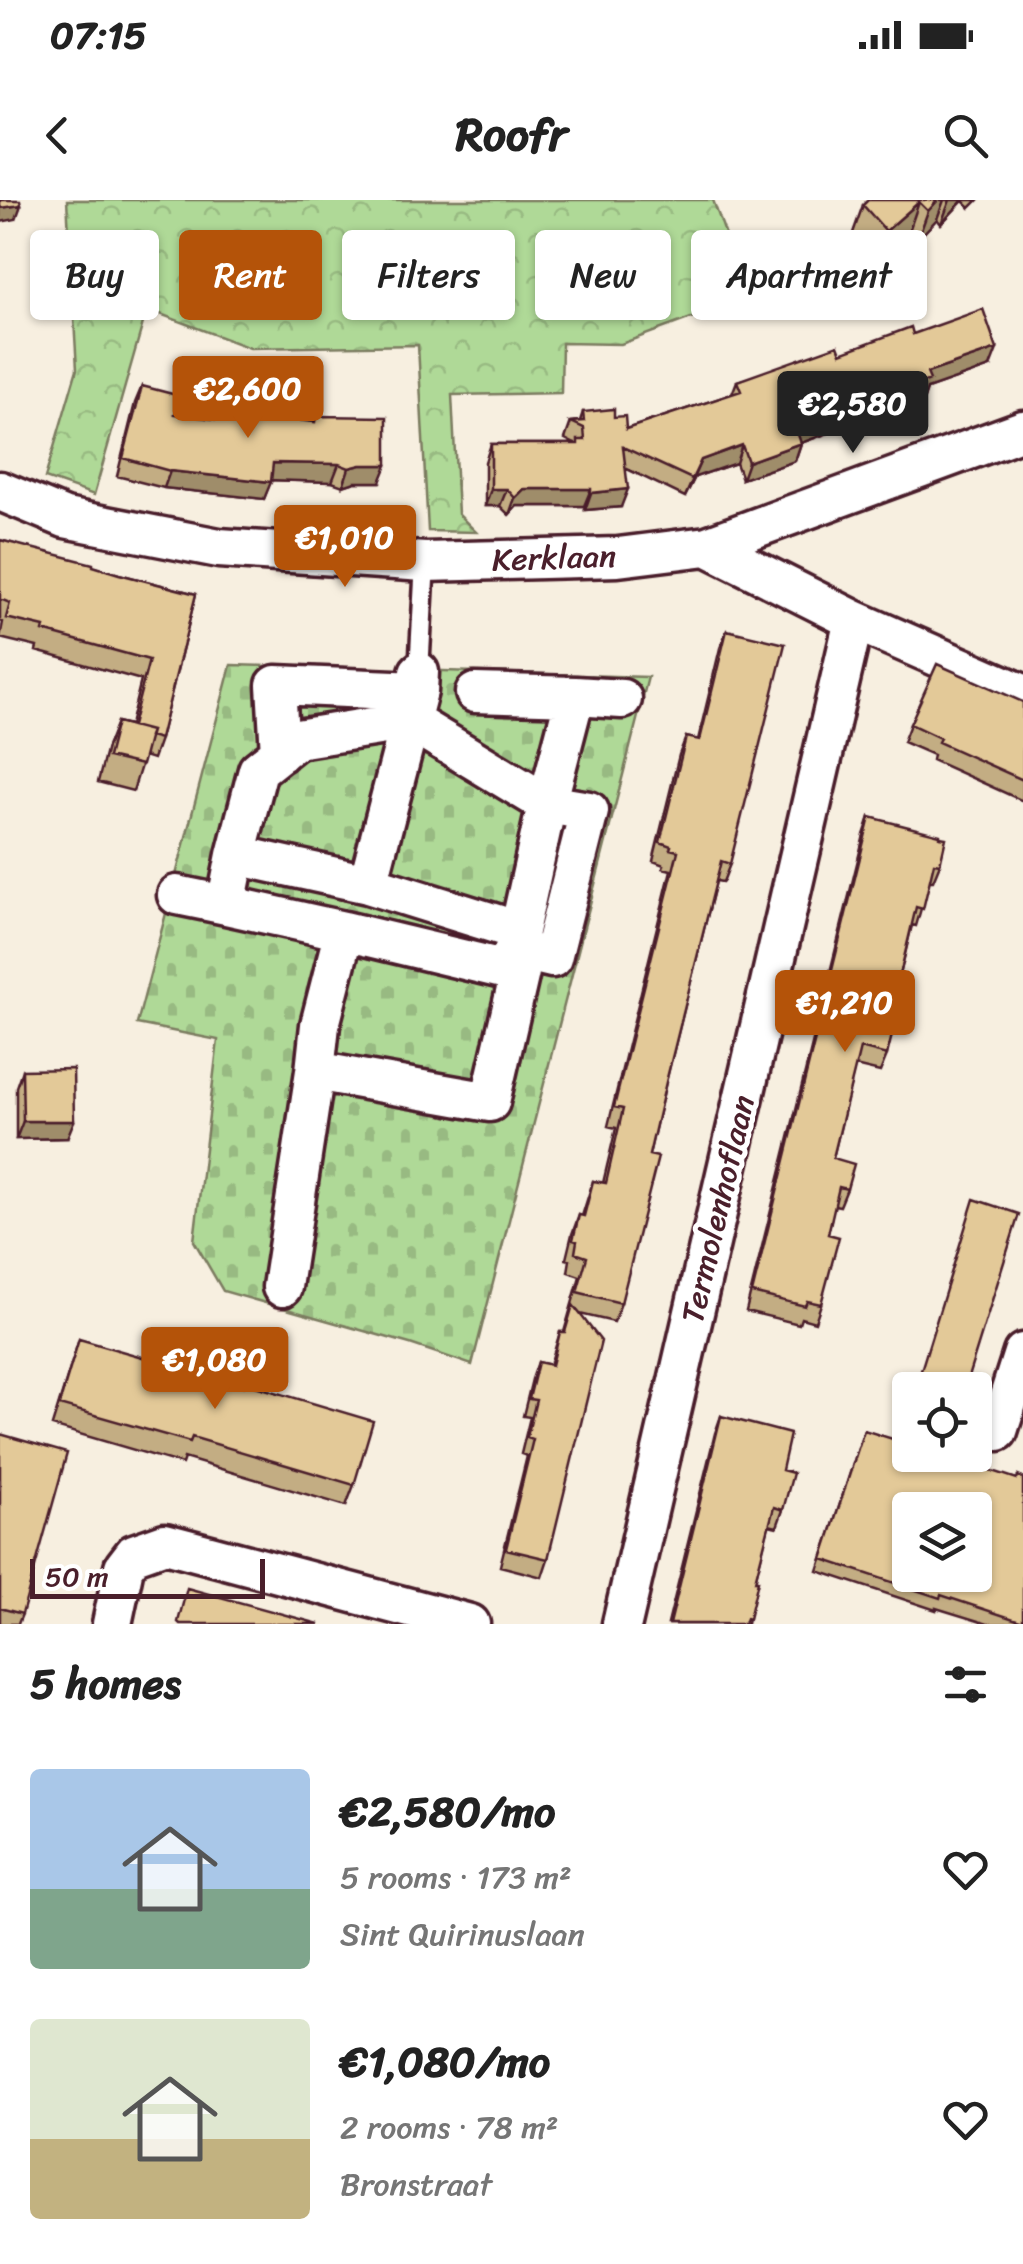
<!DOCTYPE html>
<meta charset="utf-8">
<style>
body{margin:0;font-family:Sriracha,sans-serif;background:#f2f2f2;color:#222;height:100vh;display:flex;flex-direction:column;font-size:38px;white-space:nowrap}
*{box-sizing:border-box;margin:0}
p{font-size:32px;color:#767676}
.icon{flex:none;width:55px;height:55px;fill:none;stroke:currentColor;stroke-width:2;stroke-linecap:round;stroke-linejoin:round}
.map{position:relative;height:1424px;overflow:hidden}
.drawer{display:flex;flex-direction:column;background:#fff;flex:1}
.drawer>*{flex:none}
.guide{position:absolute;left:30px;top:30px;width:965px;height:90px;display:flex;gap:20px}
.buttons{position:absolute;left:892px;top:1172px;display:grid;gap:20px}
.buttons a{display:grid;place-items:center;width:100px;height:100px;border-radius:10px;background:#fff;box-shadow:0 2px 8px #0004;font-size:50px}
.scale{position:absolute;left:30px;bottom:25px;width:235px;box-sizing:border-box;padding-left:10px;border:5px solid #4a1f2b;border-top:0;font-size:28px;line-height:35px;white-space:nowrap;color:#4a1f2b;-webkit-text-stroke:8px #fff;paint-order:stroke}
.price{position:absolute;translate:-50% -85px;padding:0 22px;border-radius:10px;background:#b45309;color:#fff;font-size:32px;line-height:65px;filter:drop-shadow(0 2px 5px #0008)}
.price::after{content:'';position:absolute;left:50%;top:60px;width:30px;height:22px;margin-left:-15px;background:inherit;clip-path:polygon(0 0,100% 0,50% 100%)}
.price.selected{background:#222;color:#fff}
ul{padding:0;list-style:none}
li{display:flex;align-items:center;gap:30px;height:250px;padding:0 30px}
li span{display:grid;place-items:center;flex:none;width:280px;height:200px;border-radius:10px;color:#555}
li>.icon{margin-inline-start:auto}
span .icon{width:120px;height:120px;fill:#fffc;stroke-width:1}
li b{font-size:42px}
h2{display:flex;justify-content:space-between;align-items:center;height:120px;padding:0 30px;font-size:42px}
.pill{padding:0 35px;border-radius:10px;background:#fff;box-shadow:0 2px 8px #0004;font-size:35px;line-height:90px}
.pill.selected{background:#b45309;color:#fff}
.status{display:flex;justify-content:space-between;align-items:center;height:70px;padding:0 50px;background:#fff;direction:ltr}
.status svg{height:28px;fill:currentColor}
header{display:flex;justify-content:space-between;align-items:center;height:130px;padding:0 30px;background:#fff;font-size:45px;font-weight:700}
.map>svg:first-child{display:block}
.cemetery{fill:url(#cemetery-stones);stroke:#7c7c61;stroke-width:2.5}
.park{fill:url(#park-crowns);stroke:#7c7c61;stroke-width:2.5}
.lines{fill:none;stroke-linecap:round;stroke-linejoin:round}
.lane-casing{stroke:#4a1f2b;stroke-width:25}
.street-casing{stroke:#4a1f2b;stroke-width:45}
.lane{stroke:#fff;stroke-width:18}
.street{stroke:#fff;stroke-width:38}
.wall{fill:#c3ad83;stroke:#4a1f2b;stroke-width:2.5}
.shaded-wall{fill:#9f8d6a;stroke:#4a1f2b;stroke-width:2.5}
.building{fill:#e3c998;stroke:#4a1f2b;stroke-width:2.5;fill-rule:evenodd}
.labels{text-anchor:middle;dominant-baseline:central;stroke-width:10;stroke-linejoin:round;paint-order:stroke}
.street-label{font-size:32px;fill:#4a1f2b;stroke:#fff}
</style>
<div class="status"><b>07:15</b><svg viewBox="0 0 49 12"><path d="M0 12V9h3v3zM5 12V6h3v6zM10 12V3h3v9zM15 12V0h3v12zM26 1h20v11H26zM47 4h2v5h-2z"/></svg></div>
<header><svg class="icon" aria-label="back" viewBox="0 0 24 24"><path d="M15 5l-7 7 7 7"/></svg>Roofr<svg class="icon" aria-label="search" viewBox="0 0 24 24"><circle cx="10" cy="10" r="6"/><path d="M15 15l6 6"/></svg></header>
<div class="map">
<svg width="1023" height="1424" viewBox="0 0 1023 1424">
<defs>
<pattern id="cemetery-stones" width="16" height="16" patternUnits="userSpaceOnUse" patternTransform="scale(2.5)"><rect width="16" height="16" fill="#afd997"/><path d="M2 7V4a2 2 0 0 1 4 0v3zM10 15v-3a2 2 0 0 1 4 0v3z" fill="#98ba82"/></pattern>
<pattern id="park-crowns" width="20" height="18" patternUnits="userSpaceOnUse" patternTransform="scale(2.5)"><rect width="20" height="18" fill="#afd997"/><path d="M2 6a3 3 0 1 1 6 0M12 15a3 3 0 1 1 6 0" fill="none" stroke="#98ba82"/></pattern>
</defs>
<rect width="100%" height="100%" fill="#f7efe0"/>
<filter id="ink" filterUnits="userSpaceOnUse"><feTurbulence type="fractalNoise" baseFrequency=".01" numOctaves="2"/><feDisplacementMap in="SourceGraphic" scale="20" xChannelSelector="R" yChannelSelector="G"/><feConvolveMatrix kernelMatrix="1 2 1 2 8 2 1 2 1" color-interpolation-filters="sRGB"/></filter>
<g filter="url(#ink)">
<path class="cemetery" d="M231 465 648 477 472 1165 410 1144 223 1091 194 1041 218 840 137 824Z"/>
<path class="park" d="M67 0H713L748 97 621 144 562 143 561 193 452 195 458 314 476 332 428 331 418 145 250 148 147 109 94 295 45 278 77 169Z"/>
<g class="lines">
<g class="lane-casing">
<path id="lane" d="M419 472 425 362"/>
</g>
<g class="street-casing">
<path id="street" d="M0 291 65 318 219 348 425 362 618 357 707 346 1023 230
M707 346 854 420 1023 494
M475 493 575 496 547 604 589 611 552 758 514 749
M575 496 622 499
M410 521 547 604 519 731 368 684 236 655 258 570 297 539Z
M280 553 276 485 418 491
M236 655 226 705 344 731
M368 684 418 491 419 472
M177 695 226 705
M315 871 320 825 344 731 507 770 514 749
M282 1087 315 871 490 902 520 772 507 770
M998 1231 1023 1153
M112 1424 124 1367 134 1354 165 1343 470 1424
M622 1424 854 420"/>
</g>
<use href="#lane" class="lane"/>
<use href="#street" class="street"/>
</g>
<path class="wall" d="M868 0H978L970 8 963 1 941 24 937 19 918 39 909 31 876 60 853 33 863 5Z
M913 134 990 167 927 189 924 198 801 243 795 261 742 279 736 263 695 277 685 297 625 268 621 307 585 310 584 306H517L509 315 500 306H485V262L491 244H575L565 239 571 222 580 221 583 212 614 217 626 229 732 194 737 181Z
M142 186 175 214 244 222 246 214 313 222 316 216 380 282H355L343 286 332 282 271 280 264 299 164 288 117 276 135 203Z
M0 340 119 374 196 394 160 539 153 559 144 556 133 591 98 582 107 547 117 522 130 525 141 480 36 451 37 447 0 438 3 422 0 421Z
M727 430 730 664 723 682 716 681 666 882 649 955 621 1103 614 1122 580 1114 548 1359 542 1377 500 1366 527 1256 521 1254 530 1217 523 1216 532 1179 538 1162 550 1165 560 1132H564L580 1076 568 1072 570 1060 566 1059 572 1034 579 1015 582 1016 593 981 603 983 616 928 608 926 671 670 663 668 664 665 653 661 679 555 686 537 698 540 720 448Z
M1023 502V601L932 560 933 555 903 542 910 524Z
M870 617 940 664 933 681H929L916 726 912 725 890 817 887 855 880 872 855 866 833 958 847 989 840 1006 834 1005 828 1034 821 1104 815 1122 801 1118 799 1124 746 1111 864 635Z
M22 870 67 938 16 939V887Z
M79 1139 354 1285 346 1306 184 1258 182 1264 52 1226Z
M721 1216 782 1270 783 1310 777 1327 769 1325 755 1381 747 1424H668L715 1233Z
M864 1230 910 1255 1017 1279 1023 1278V1424H988L936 1408V1410L818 1371Z
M0 1234 22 1414 18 1424H0Z"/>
<path class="shaded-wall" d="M938 0H944L937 19 918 39 928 11Z
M950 0H963L941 24Z
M919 2 909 31 876 60 886 31Z
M21 5 16 19 0 22V8Z
M997 149 990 167 927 189 924 198 790 247 796 229 927 173Z
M801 243 795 261 742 279 748 262Z
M742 245 736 263 695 277 685 297 701 260Z
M273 263 339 264 332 282 267 280Z
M361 265H387L380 282H355L343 286 349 268Z
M170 271 271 282 264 299 164 288Z
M491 289H507L500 306H485Z
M524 289H591L584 306H517L509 315 515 298Z
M628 289 621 307 585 310 591 293Z
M23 921H74L67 938 16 939Z"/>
<path class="building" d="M0 0H20L21 5 0 8Z
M868 0H938L928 11 919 2 886 31 863 5Z
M983 109 997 149 927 173 930 180 796 229 801 243 748 262 742 245 701 260 692 279 623 247 628 289 591 293V289H524L515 298 507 289H491V244H578V240H585L584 228 571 222 584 221 583 212 614 209V217L625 216 626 229 741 191 737 181 838 145 841 153 911 127 913 134Z
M142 186 180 196 175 214 246 223V214L315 222 316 216 387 217V265H361L349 268 339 264 273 263 271 282 170 271 123 258Z
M0 340 93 364V366L119 374 196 394 160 539 149 536 151 531 132 526 149 460 43 431 44 427 6 418 10 403 0 399Z
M727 430 785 444 730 664 721 661 666 882 649 955 658 957 621 1103 577 1092 587 1057 575 1053 577 1041 573 1040 579 1015 584 1016 593 981 606 983 623 909 614 907 678 651 670 649 671 646 660 642 686 537 700 540Z
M937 464 1023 502V580L938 542 940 538 910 524Z
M117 522 151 531 142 565 108 557Z
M870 617 940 635V637L946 638 940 664 934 663 923 709 916 707 890 817 896 819 887 855 860 848 833 958 854 964 847 989 839 987 828 1034 839 1037 821 1104 807 1101 805 1106 752 1093Z
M73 869 74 921H23L22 870Z
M974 999 1019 1014 964 1190H915Z
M573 1105 601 1141 548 1359 506 1349 533 1239 527 1237 536 1200 529 1199 538 1162 552 1165 560 1132H565Z
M79 1139 244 1186 245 1183 373 1221 354 1285 192 1237 190 1242 59 1205Z
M910 1205V1255H944L1017 1279 1018 1276 1023 1278V1422L941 1395 940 1398 822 1359 864 1230 899 1241ZM910 1310H975V1375H910Z
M721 1216 790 1234 782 1270 793 1273 783 1310 774 1307 755 1381H758L749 1419 746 1418 744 1424H670Z
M0 1234 67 1253 22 1414 0 1408Z
M187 1388 319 1424H180L178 1422Z"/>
</g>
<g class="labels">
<g class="street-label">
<text transform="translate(554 358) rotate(-2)">Kerklaan</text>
<text transform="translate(718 1009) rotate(-77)">Termolenhoflaan</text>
</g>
</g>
</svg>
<div class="buttons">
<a><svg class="icon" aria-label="locate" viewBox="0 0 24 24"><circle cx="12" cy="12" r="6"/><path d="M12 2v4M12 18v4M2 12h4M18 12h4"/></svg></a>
<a><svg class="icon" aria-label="layers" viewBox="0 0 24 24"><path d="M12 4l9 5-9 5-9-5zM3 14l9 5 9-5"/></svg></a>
</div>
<div class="scale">50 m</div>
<b class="price" style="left:248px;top:241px">€2,600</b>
<b class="price selected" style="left:853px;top:256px">€2,580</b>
<b class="price" style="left:345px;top:390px">€1,010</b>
<b class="price" style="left:845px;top:855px">€1,210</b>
<b class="price" style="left:215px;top:1212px">€1,080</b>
<div class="guide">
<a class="pill">Buy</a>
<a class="pill selected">Rent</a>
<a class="pill">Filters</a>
<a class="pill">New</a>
<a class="pill">Apartment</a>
</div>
</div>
<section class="drawer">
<h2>5 homes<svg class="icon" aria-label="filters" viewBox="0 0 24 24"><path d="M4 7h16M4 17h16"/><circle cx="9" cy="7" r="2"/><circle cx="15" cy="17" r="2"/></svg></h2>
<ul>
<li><span style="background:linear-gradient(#a9c7e8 60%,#7fa58c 0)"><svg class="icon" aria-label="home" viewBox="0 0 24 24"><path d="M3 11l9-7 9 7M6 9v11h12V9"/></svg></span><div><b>€2,580/mo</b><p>5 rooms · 173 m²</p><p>Sint Quirinuslaan</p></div><svg class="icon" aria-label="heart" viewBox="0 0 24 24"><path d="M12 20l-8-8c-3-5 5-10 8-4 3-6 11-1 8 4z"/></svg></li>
<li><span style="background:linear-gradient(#dfe7d0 60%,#c2b280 0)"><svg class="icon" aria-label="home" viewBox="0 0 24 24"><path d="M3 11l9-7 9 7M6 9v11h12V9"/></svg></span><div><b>€1,080/mo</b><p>2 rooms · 78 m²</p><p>Bronstraat</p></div><svg class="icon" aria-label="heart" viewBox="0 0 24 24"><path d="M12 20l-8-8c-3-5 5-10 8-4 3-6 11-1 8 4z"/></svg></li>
</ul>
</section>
